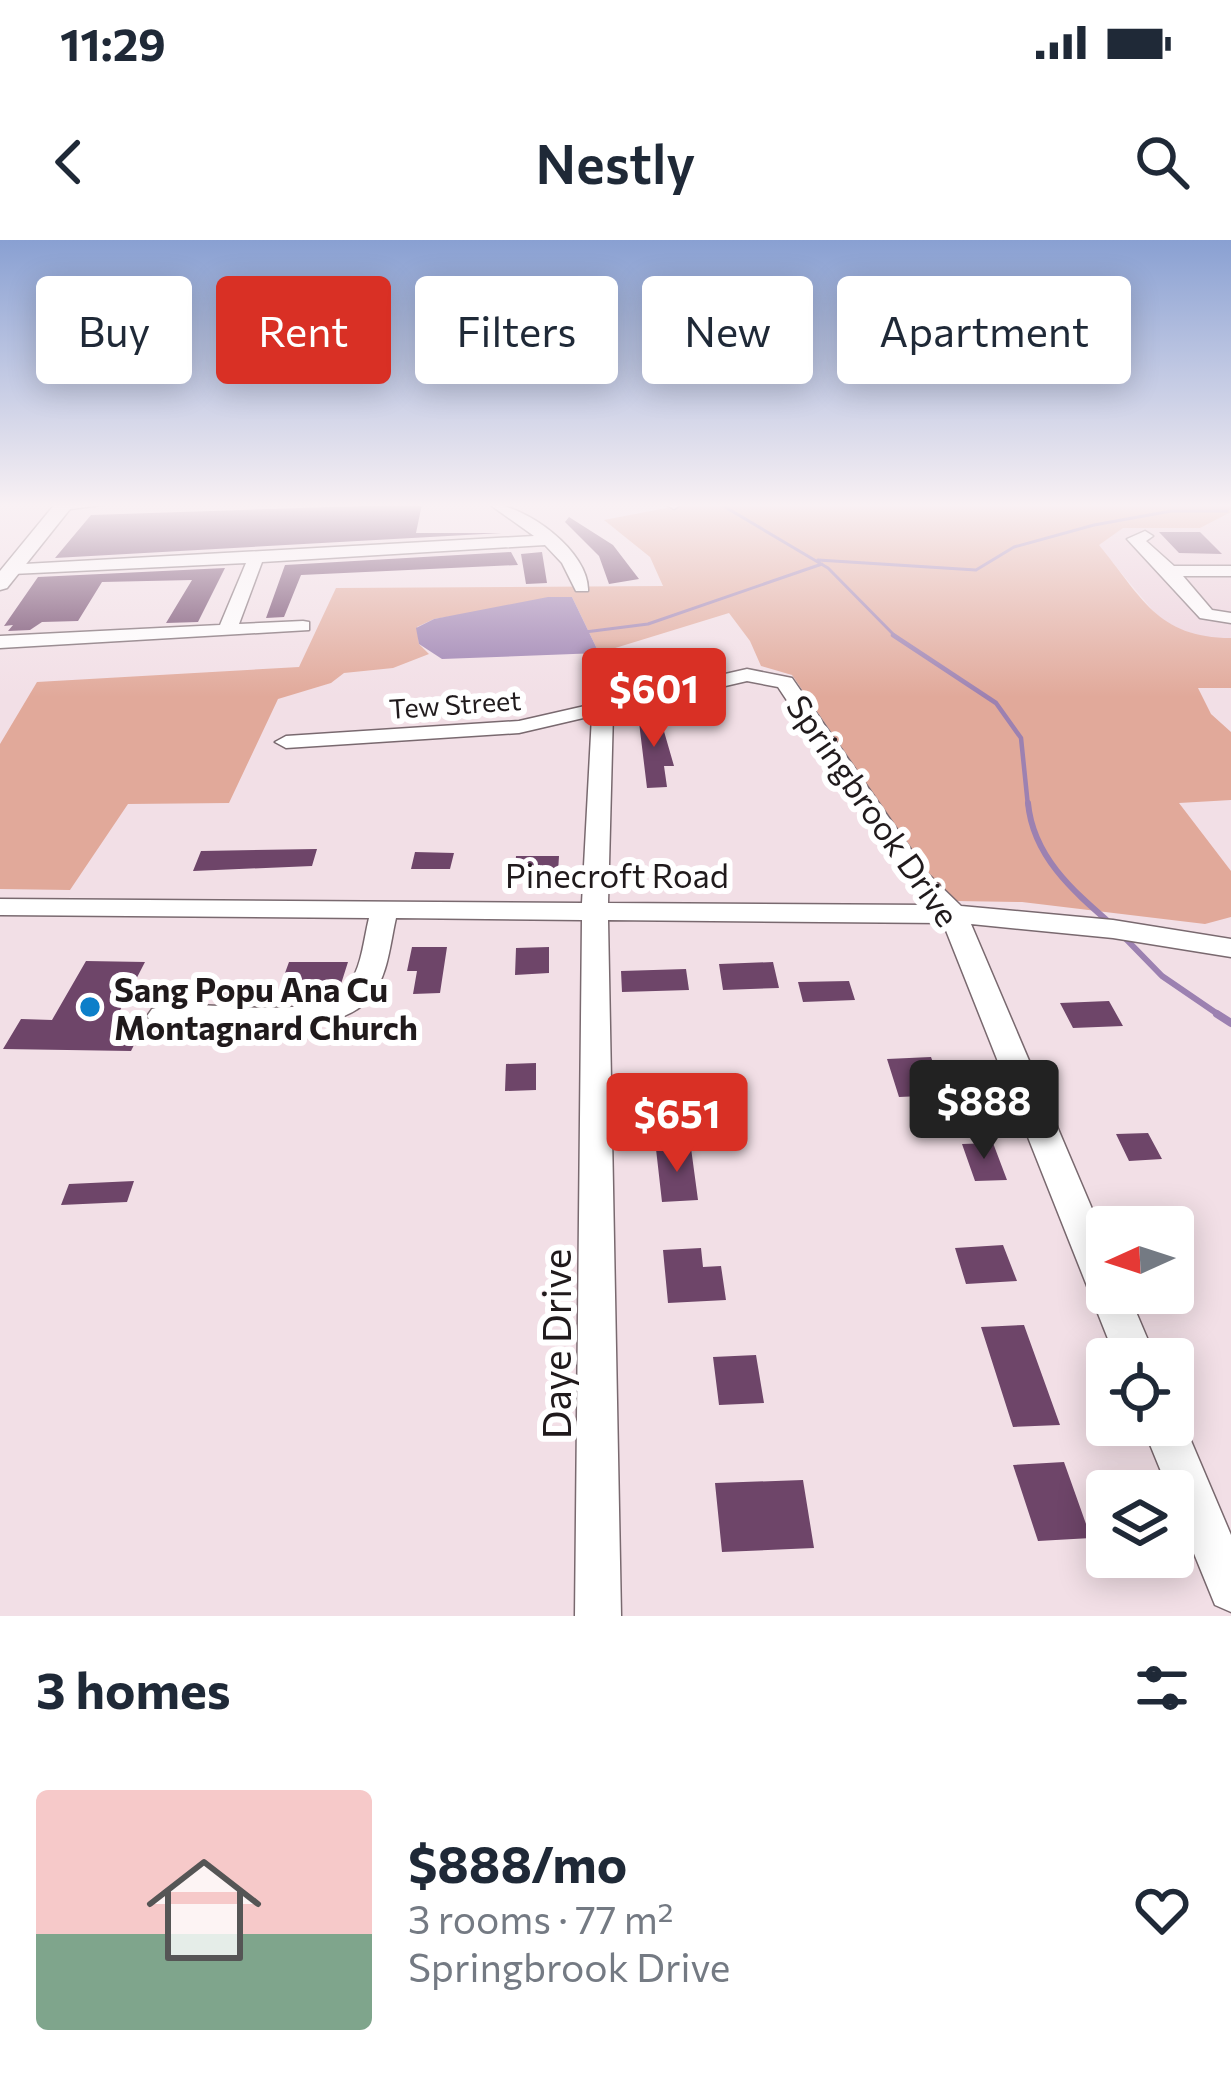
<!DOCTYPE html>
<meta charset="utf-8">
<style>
body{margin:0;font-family:Commissioner,sans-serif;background:#f6f6f7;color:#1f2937;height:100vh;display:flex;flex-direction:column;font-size:45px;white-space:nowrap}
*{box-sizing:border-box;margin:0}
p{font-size:39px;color:#747a83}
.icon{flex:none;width:66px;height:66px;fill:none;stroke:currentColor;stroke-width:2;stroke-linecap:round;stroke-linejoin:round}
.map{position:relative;height:1376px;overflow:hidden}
.sheet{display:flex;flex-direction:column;background:#fff;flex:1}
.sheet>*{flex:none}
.banner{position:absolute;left:36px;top:36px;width:1161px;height:108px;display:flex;gap:24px}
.needle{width:78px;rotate:267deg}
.controls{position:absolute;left:1086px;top:966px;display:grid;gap:24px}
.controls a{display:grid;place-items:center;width:108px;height:108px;border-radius:12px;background:#fff;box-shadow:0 6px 30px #0003;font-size:60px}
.price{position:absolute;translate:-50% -102px;padding:0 27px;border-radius:12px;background:#d93025;color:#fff;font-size:39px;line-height:78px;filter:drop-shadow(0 3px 6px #0008)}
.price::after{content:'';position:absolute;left:50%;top:72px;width:36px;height:27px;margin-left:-18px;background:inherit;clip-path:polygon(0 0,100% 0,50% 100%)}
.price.selected{background:#222;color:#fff}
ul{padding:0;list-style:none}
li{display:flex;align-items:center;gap:36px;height:300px;padding:0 36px}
li span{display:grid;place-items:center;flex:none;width:336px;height:240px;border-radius:12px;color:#555}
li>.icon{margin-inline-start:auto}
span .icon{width:144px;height:144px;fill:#fffc;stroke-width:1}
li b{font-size:51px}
h2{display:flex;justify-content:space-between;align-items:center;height:144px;padding:0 36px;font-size:51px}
.tag{padding:0 42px;border-radius:12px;background:#fff;box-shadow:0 6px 30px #0003;font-size:42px;line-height:108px}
.tag.selected{background:#d93025;color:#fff}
.status{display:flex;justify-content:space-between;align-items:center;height:84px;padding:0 60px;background:#fff;direction:ltr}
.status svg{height:33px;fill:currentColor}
header{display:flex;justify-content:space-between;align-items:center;height:156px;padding:0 36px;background:#fff;font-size:54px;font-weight:600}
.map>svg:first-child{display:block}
.built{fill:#ecd1db}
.green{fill:#e1a99a}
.water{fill:#9c81b1}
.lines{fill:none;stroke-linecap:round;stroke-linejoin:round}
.stream-far3{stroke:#9c81b1;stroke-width:3}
.stream-far2{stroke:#9c81b1;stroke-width:4.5}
.stream-far1{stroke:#9c81b1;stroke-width:6}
.stream{stroke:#9c81b1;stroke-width:8}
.building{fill:#6e4569}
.minor-casing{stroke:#79696f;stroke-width:3}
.major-casing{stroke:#79696f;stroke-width:3}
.minor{fill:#fff;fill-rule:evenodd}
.major{fill:#fff;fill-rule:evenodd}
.poi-dot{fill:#0d7fc9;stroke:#fff;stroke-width:4.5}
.labels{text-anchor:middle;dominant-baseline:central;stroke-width:12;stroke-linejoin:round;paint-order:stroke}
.far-street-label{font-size:27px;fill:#201a1c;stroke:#fff}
.street-label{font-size:33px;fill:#201a1c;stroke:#fff}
.poi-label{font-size:33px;font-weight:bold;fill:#201a1c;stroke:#fff;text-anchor:start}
.near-street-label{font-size:39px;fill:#201a1c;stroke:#fff}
</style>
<div class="status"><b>11:29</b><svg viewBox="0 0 49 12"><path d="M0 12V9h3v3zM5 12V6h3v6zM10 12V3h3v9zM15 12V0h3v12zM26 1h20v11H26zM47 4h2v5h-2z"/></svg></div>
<header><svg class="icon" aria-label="back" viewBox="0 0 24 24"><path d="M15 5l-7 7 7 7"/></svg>Nestly<svg class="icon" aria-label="search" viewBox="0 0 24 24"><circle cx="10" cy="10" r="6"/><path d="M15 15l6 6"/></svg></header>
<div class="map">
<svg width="1231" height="1376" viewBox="0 0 1231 1376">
<rect width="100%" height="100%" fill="#f2dfe6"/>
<path class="built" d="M1231 272V398H1208L1165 385 1098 305 1123 288H1200Z"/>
<path class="green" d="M687 264H1231V272L1200 288H1123L1099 305C1141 356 1157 398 1231 398V448H1198L1211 474 1231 492V560L1179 563 1231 631V677L1205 684 1022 662 956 661 933 640 792 435 761 426 750 401 729 373 599 413 572 357 434 379 417 387 419 404 429 414 393 428 344 433 331 443 278 459 229 563 128 564 70 650 0 649V504L37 442 299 427 336 348 663 346 650 317 604 280Z"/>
<path class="water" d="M548 357H572L599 413 442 419 419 404 416 388 434 379Z"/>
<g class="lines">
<path class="stream-far3" d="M720 264 828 328 897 398
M818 320 976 330 1014 307 1094 285 1171 271H1227
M585 392 648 384 822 324"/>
<path class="stream-far2" d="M893 395 996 463 1021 498 1028 566"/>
<path class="stream-far1" d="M1028 563C1033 616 1072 650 1110 683
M1124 697 1162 736 1222 777"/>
<path class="stream" d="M1217 774 1231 783"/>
</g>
<path class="building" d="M422 264 416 293H502L55 318 91 275Z
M569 277 613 305 639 339 609 344 599 316 565 282Z
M1159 292H1200L1222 314 1179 313Z
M511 312 518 325 301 335 284 377 266 378 285 325Z
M542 312 547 343 526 344 521 314Z
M225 328 198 382 166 383 192 340 102 342 78 381 42 382 30 390 8 391 13 385 4 386 38 337Z
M638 474H659L674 526H664L667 547 647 548Z
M317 609 312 626 193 631 201 611Z
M415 612 454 613 450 629H411Z
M516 616H559L558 632 515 633Z
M412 707H447L440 753 413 754 417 731H407Z
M549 707V733L515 735 516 708Z
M86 721 145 722 114 782 145 783 131 811 3 809 21 779 52 780Z
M289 722H348L341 744H281Z
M773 722 779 748 723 750 719 724Z
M686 729 689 750 622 752 621 731Z
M849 741 855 760 803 762 798 742Z
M1109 761 1123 786 1073 788 1060 763Z
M931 817 945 855 899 857 887 819Z
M536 823V850L505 851 506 824Z
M1148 893 1162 919 1129 921 1116 894Z
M993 903 1007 940 975 941 962 904Z
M691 908 698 960 662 962 656 909Z
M134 941 127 962 61 965 69 944Z
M1003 1005 1017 1041 966 1044 955 1008Z
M701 1008 703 1027 721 1026 726 1060 668 1063 663 1010Z
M1024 1085 1060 1185 1013 1187 981 1087Z
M756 1115 764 1163 719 1165 713 1117Z
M1064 1222 1091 1298 1038 1301 1013 1225Z
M803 1240 814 1308 722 1312 715 1243Z"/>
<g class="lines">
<g class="minor-casing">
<path id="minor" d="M57 264H109L63 270Z
M489 264C525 264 590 312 588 351H576L562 323 545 305 262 322 239 384 303 381 309 382V390L0 408V396L220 385 246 323 12 334 6 333V325L534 296Z
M665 264H681V265L674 269Z
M1145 291 1153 296 1146 301 1174 326H1231V336H1183L1212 370 1231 373V383L1200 378 1127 299Z
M747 429 792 438 928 634 961 666 1113 680 1231 699V717L1113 698 971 684 1107 1004V1053H1128L1156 1119H1116L943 683 608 680 621 1376H575L582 680 396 678C390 704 388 737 370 758 333 802 214 788 162 787L152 783 147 776 152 769C199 754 320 790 351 741 362 724 364 698 369 678L0 675V659L582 663 592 476 519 493 286 508 275 502 286 496 519 481ZM747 441 778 447 910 646 929 665 608 663 613 472Z
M1173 1168 1178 1170 1231 1295V1372L1215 1365 1173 1262V1251H1169L1142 1185H1173Z"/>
</g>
<g class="major-casing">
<path id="major" d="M55 264H74L7 348 0 350V331Z"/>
</g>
<use href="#minor" class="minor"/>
<use href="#major" class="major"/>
</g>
<linearGradient id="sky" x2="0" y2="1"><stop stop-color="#89a0d2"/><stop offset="0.58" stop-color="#f9f1f4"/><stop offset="1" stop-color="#f9f1f4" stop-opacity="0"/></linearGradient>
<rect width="1231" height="457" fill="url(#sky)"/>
<circle class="poi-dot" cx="90" cy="767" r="12"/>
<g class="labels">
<g class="far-street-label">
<text transform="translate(455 464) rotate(-4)">Tew Street</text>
</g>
<g class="street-label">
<text transform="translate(874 570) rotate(55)">Springbrook Drive</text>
<text x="617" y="634">Pinecroft Road</text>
</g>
<g class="poi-label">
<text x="114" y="748">Sang Popu Ana Cu<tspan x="114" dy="38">Montagnard Church</tspan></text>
</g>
<g class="near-street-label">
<text transform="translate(555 1104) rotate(-90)">Daye Drive</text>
</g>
</g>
</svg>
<div class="controls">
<a><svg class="needle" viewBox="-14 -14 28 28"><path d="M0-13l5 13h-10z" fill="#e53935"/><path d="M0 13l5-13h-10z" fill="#747a83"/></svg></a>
<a><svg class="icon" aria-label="locate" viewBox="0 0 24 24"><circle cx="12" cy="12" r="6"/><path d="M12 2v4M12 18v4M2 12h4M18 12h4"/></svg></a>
<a><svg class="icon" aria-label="layers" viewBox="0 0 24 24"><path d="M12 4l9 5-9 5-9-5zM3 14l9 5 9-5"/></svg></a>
</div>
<b class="price" style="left:654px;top:510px">$601</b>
<b class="price selected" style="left:984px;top:922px">$888</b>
<b class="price" style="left:677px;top:935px">$651</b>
<div class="banner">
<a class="tag">Buy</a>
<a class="tag selected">Rent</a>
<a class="tag">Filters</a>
<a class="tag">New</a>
<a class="tag">Apartment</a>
</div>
</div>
<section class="sheet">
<h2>3 homes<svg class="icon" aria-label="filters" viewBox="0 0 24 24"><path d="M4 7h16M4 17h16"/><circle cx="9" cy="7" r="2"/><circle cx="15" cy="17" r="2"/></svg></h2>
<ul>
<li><span style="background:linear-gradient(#f6c9c9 60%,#7fa58c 0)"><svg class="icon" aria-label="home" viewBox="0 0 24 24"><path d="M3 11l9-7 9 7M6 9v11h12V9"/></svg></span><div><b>$888/mo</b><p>3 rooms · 77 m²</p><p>Springbrook Drive</p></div><svg class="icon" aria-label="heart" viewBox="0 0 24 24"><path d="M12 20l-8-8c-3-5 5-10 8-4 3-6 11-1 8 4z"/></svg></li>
</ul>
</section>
